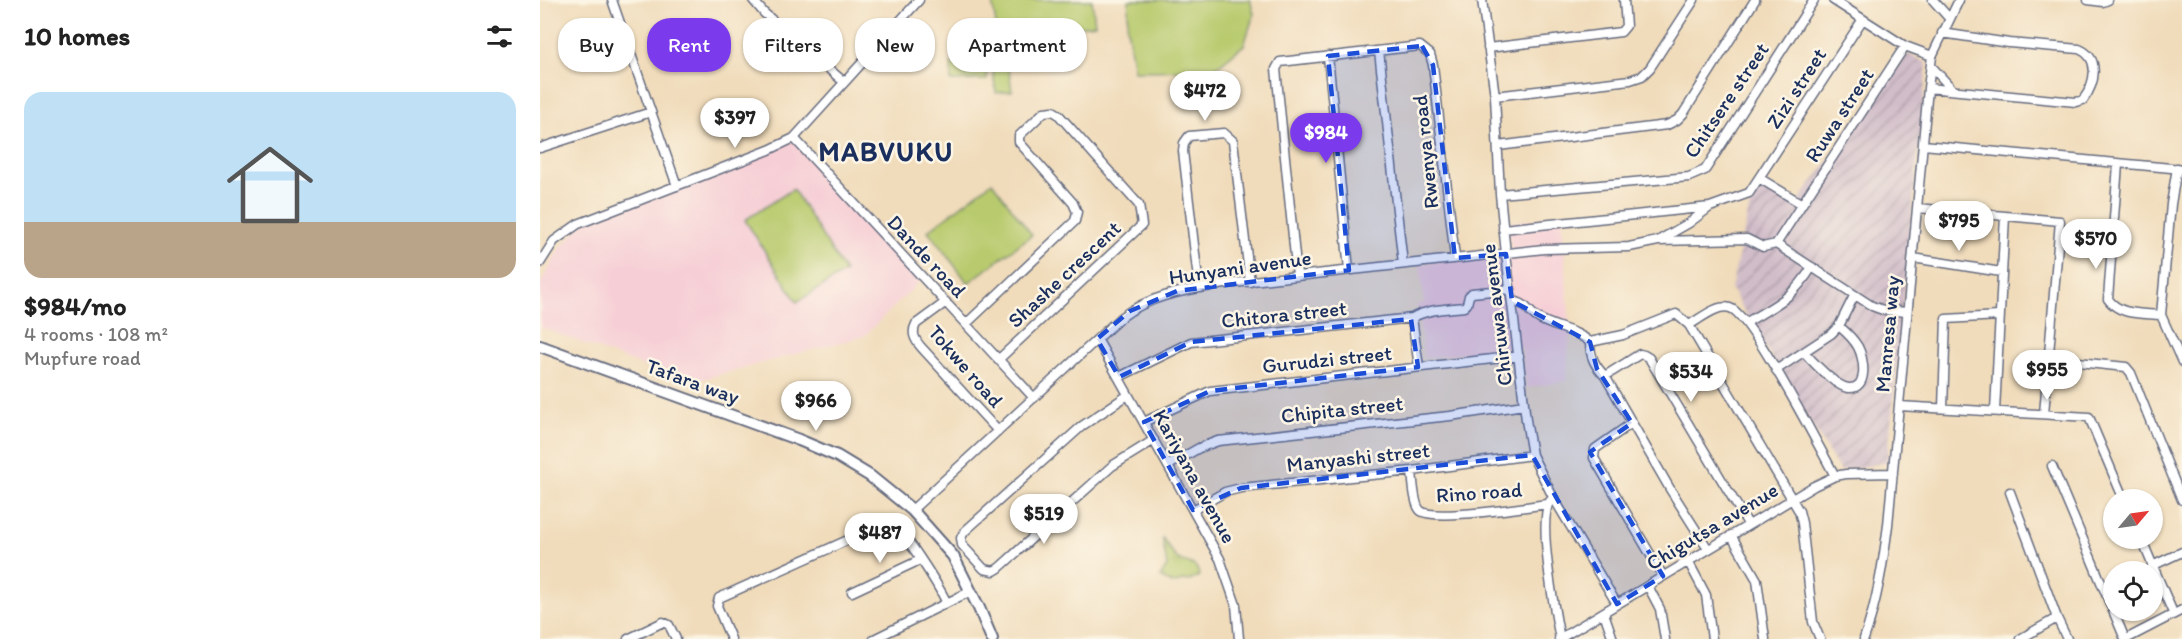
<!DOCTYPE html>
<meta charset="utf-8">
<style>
body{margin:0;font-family:Itim,sans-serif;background:#f6f6f6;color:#222;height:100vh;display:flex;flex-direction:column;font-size:22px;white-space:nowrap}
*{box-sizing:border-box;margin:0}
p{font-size:20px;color:#767676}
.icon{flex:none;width:33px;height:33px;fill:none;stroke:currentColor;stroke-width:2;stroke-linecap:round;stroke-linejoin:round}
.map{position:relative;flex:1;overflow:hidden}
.sheet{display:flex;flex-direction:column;background:#fff;width:540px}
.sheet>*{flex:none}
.top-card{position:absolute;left:18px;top:18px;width:570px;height:54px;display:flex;gap:12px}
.needle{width:39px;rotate:61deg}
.fabs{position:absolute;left:1563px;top:489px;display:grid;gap:12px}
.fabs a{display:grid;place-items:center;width:60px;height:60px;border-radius:50%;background:#fff;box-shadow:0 2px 4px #0004;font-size:30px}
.price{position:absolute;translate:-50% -51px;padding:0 14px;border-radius:21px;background:#fff;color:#222;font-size:20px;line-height:39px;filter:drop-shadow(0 2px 3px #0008)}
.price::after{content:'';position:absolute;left:50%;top:36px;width:18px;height:14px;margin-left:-9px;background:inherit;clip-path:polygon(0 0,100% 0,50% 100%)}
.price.active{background:#7c3aed;color:#fff}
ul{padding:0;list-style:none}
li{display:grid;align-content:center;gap:12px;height:318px;padding:0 24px}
li span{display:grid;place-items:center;height:186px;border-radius:18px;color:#555}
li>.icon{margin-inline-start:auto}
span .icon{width:108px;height:108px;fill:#fffc;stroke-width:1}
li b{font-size:26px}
h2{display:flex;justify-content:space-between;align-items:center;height:72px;padding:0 24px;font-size:26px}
.tag{padding:0 21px;border-radius:24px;background:#fff;box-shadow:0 2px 4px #0004;font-size:21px;line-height:54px}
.tag.active{background:#7c3aed;color:#fff}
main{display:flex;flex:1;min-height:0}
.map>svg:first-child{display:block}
.built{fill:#f6cfd6}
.industrial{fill:url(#industrial-furrows)}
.park{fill:url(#park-tufts);stroke:#6a7c66;stroke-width:1.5}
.garden{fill:#b8ca6d;stroke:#6a7c66;stroke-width:1.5}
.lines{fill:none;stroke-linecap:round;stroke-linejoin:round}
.minor-casing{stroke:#666b7e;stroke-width:11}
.tertiary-casing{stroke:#666b7e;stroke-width:14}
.minor{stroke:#fff;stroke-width:8}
.tertiary{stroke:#fff;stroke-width:10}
.marked{fill:#1d4ed8;fill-opacity:0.2;stroke:#1d4ed8;stroke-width:4.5;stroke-dasharray:12 8;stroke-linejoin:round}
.labels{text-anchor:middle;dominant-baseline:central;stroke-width:5;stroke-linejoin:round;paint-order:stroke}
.street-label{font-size:21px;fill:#1b2f5e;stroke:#fcf5e5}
.district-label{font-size:27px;font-weight:bold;letter-spacing:1.5px;fill:#1b2f5e;stroke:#fcf5e5}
</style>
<main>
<section class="sheet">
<h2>10 homes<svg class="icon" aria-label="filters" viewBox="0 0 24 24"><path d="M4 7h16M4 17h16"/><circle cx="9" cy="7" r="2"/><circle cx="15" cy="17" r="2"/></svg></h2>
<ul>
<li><span style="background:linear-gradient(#bfe0f5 70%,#b9a48a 0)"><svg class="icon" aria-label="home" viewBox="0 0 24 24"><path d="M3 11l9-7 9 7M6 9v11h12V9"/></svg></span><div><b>$984/mo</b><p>4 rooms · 108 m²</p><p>Mupfure road</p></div></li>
</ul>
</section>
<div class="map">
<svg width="1642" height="639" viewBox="0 0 1642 639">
<defs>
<pattern id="industrial-furrows" width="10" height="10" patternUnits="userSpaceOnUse" patternTransform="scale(1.5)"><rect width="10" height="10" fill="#d1bdc9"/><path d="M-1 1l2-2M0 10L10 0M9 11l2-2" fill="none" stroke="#a99aa6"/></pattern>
<pattern id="park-tufts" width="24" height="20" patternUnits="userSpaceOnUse" patternTransform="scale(1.5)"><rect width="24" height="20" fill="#b8ca6d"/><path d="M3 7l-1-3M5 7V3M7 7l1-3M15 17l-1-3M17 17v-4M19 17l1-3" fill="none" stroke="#95a45d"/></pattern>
</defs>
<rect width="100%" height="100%" fill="#fcf5e5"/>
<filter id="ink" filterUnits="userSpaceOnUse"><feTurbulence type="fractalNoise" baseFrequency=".0167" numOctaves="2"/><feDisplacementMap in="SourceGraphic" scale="12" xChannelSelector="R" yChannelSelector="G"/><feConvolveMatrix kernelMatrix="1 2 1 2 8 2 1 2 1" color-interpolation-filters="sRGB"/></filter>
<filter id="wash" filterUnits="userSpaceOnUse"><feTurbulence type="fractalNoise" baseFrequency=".008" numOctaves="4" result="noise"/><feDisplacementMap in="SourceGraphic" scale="24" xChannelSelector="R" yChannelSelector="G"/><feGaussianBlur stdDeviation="1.35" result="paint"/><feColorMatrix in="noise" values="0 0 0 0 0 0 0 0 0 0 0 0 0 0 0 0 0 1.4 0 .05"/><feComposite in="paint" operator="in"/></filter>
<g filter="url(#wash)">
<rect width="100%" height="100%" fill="#f0dbba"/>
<path class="built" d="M253 140 381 280 324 336 147 383 0 327V284L21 247 45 222Z
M1022 217 1030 332 1026 381 987 388 981 346 884 358 877 304 884 303 880 264 972 255 968 222Z"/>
<path class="industrial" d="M1368 54 1387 63 1347 462 1300 471 1191 289 1212 196 1221 181 1258 202Z"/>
<path class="park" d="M622 537C627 544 631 553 637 558 646 565 658 561 659 576L649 581 645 580 632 584 620 577 627 566Z"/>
<path class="garden" d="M452 0H552L555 24 458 38Z
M589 0H710L714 14 704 45 673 70 594 71 587 27Z
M447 63V80L411 81V64Z
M468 63 472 91 456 93 452 65Z
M452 182 492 235 428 283 388 231Z
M253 189 305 272 257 302 205 220Z"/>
</g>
<g filter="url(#ink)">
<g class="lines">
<g class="minor-casing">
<path id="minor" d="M72 0 137 186
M213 0 224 13 304 82
M942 0 955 96 960 194 966 254 986 420 992 455 1013 497 1077 604
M1293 0 1365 46 1392 56
M1393 0 1409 18
M1548 0 1563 2 1568 0
M1365 46 1236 244 1332 306 1343 310 1367 312
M948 48 1081 32 1086 26 1084 0
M839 51 863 264
M788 56 809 270
M1391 66 1413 90
M1388 88 1536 102 1543 100C1555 84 1561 58 1539 49L1469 43 1402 33
M955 96 1090 80 1102 76 1110 68 1154 0
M254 138 494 398
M1383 145 1642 169
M958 146 1127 125 1137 120 1143 114 1215 0
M0 148 111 112
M1578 164 1568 299C1580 316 1602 313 1621 315
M1637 168 1631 204 1621 315 1642 362
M1219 178 1262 204
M960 194 1149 177 1165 170 1274 0
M1377 208 1520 221 1504 414
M963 229 1170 207
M1121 239 1149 223 1170 207 1209 193 1323 19
M1373 258 1461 272
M0 263 14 241 38 224 229 150 254 138 379 0
M757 276 736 69 740 62 880 46 890 54 893 65 915 258
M659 288 643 151 644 143 649 136 684 133 693 141 710 282
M972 301C987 304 985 308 995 316 1011 328 1034 328 1050 342
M406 302 376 324C371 333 375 340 381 347L458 431
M872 318C886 309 907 309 924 307L927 304 929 296 932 293 971 289
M1207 322C1237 304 1253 298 1272 267
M426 324 535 221 537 212 533 203 479 142V136L504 112 513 111 518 114 599 205 602 225 458 360
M1149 325C1160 319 1177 304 1190 308 1211 314 1280 449 1295 476
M557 339 680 559 696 605 699 639
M1264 352C1273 362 1295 386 1308 388 1329 390 1324 358 1318 347 1313 338 1306 332 1299 326
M1509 359 1586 367 1591 373 1642 500
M1236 370 1291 334 1299 326 1314 296
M1065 376 1100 354 1104 355 1109 358 1208 524
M579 377 651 342 872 318 879 367
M588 395 542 426 424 532 421 538 422 545 444 569 454 571 459 568 572 466 614 440
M1359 406 1549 417 1584 500
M1403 408 1406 319 1459 316
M1455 411 1465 216
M604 422 670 391 979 356
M1092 423 1055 449 1054 458 1123 576
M629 465 659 448 678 441 910 416 984 405
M1512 466 1585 639
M872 471C873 480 874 506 881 511 893 521 987 507 1007 504
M1470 492 1517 618 1527 639
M1010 501C997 520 1015 613 1020 639
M372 510 580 318C612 294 647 290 685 284L1004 249 1089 247 1118 241 1207 239 1223 247 1236 244
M653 510 685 492 701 488 872 471 992 455
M1191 535 1217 580 1225 639
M1601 538 1633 613
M1168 549 1130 489 1065 376C1055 366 1050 357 1050 342L1083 335 1136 314 1149 325 1259 511 1262 523 1273 622 1280 639
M1148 561 1166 595 1172 639
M1612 566 1642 552
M1108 586 1120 609 1125 639
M312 592 380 560
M1064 613 1073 639
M88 639 123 622 129 625 136 639
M191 639 177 606 179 598 348 522C362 525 399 587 407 603
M334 639 431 591
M1019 639 1274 486 1295 476 1306 474 1353 473
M1324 639C1337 602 1343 564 1348 525L1388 88 1392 56 1419 0
M1480 639 1517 618
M1586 639 1642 610"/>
</g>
<g class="tertiary-casing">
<path id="tertiary" d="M0 346 259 440 297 456 330 476 372 510 413 556 439 608 452 639"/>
</g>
<use href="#minor" class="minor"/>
<use href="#tertiary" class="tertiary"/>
</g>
</g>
<path class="marked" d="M882 46 893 65 915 258 966 254 972 301 1050 342 1057 369 1092 423 1050 452 1123 576 1077 604 992 455 701 488 653 510 604 422 670 391 878 367 871 319 651 342 579 377 557 339 590 311 637 291 809 270 788 56Z"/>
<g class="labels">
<g class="street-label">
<text transform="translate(1256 88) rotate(-57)">Zizi street</text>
<text transform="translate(1186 100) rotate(-56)">Chitsere street</text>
<text transform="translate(1299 115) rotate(-57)">Ruwa street</text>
<text transform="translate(885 152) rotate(-96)">Rwenya road</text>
<text transform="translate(387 256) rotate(47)">Dande road</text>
<text transform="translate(700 267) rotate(-8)">Hunyani avenue</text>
<text transform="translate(524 274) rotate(-43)">Shashe crescent</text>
<text transform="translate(744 314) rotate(-6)">Chitora street</text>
<text transform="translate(956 315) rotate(-97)">Chiruwa avenue</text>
<text transform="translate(1347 334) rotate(-85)">Manresa way</text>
<text transform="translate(787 359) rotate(-6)">Gurudzi street</text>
<text transform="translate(426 366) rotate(49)">Tokwe road</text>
<text transform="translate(153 381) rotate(20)">Tafara way</text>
<text transform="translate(802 409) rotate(-6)">Chipita street</text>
<text transform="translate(818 457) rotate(-6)">Manyashi street</text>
<text transform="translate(655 476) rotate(61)">Kariyana avenue</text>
<text transform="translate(939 492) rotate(-4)">Rino road</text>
<text transform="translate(1172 526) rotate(-31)">Chigutsa avenue</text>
</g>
<g class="district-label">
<text x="346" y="151">MABVUKU</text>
</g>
</g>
</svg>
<div class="fabs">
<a><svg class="needle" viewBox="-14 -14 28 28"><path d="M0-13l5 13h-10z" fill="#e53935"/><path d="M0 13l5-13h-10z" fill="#767676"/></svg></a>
<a><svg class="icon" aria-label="locate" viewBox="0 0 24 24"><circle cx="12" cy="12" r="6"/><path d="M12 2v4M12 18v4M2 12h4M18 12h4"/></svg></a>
</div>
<b class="price" style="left:665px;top:122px">$472</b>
<b class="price" style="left:195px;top:149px">$397</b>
<b class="price active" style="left:786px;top:164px">$984</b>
<b class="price" style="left:1419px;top:252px">$795</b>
<b class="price" style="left:1556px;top:270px">$570</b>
<b class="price" style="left:1507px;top:401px">$955</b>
<b class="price" style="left:1151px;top:403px">$534</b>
<b class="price" style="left:276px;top:432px">$966</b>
<b class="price" style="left:504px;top:545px">$519</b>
<b class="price" style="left:340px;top:564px">$487</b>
<div class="top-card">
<a class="tag">Buy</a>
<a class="tag active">Rent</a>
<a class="tag">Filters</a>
<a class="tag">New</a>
<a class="tag">Apartment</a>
</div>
</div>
</main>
